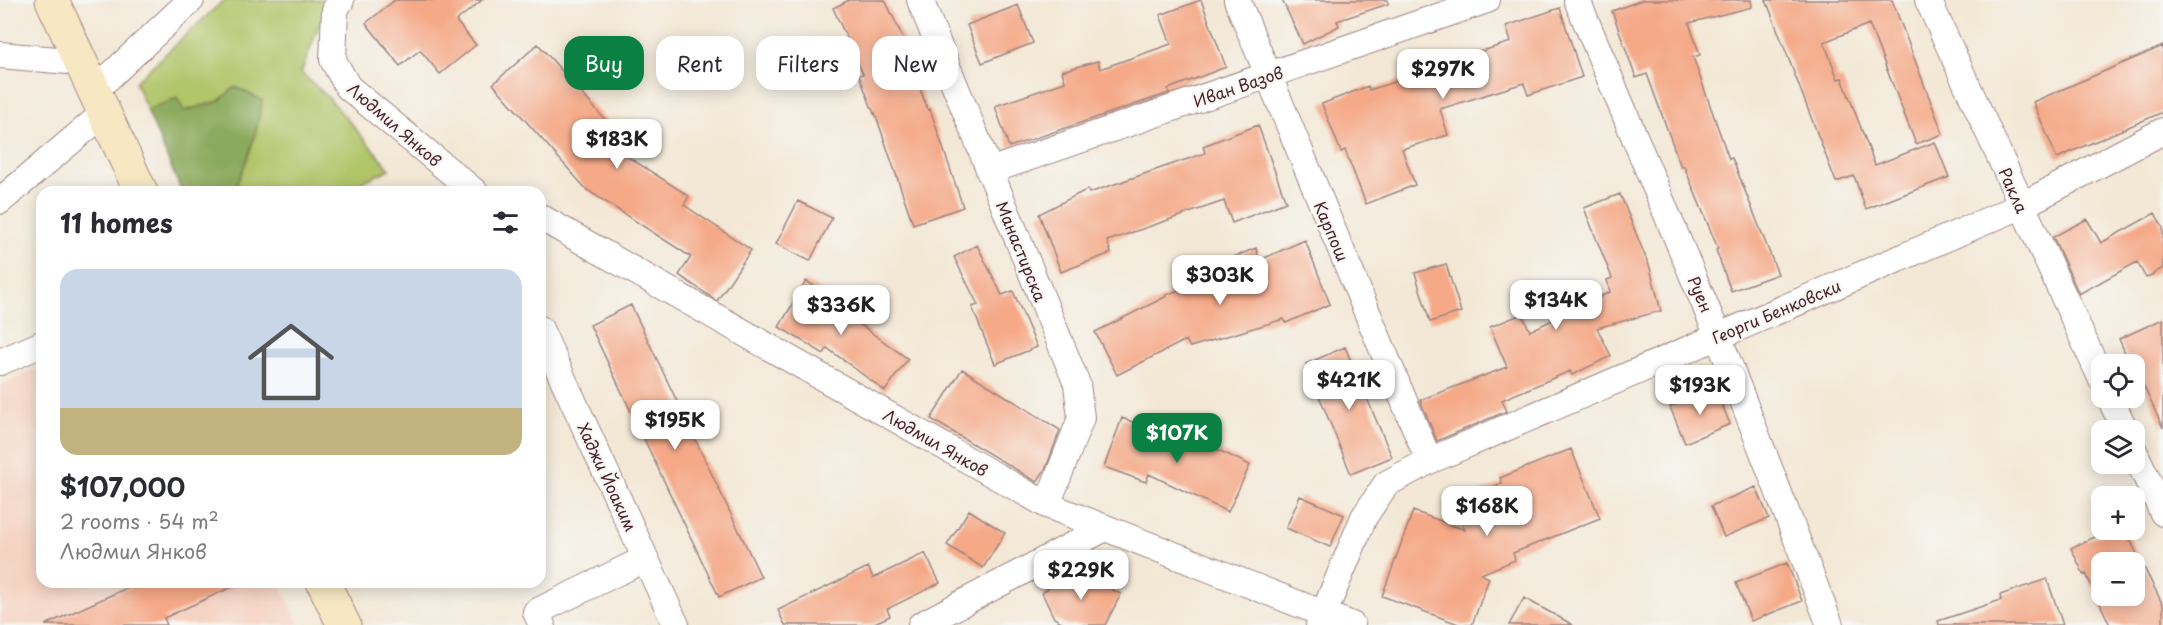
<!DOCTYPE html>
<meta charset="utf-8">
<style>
body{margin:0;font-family:"Playpen Sans",sans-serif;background:#f2f2f3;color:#2b2b33;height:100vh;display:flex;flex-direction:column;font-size:22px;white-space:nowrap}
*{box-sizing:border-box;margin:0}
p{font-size:20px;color:#7c7c81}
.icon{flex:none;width:33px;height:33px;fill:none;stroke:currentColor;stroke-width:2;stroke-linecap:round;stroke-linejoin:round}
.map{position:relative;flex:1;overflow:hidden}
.details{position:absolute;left:36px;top:186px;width:510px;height:402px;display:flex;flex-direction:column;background:#fff;border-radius:18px;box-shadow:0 3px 15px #0003}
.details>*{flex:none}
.banner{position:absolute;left:564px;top:36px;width:570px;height:54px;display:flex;gap:12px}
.buttons{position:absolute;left:2091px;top:354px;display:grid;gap:12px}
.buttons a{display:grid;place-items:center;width:54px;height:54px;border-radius:12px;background:#fff;box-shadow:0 3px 15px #0003;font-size:30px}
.price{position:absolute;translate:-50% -51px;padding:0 14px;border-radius:12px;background:#fff;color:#222;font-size:20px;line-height:39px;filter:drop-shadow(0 2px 3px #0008)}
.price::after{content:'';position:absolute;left:50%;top:36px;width:18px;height:14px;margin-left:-9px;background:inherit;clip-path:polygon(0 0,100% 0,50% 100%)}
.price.selected{background:#0b8043;color:#fff}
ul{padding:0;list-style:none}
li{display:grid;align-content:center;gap:12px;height:318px;padding:0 24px}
li span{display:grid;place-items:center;height:186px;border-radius:18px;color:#555}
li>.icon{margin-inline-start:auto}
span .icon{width:108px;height:108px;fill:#fffc;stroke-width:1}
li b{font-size:26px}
h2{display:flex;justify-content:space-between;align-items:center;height:72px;padding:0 24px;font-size:26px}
.chip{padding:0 21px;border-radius:18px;background:#fff;box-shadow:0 3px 15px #0003;font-size:21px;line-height:54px}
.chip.selected{background:#0b8043;color:#fff}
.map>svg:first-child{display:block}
.built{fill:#f5d3c2}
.green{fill:#b1c569;stroke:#7e724a;stroke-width:1.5}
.forest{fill:#8caa5d;stroke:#6b6444;stroke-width:1.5}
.building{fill:#f5a987;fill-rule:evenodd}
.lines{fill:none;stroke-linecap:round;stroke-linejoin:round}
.street-casing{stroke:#9e8480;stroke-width:28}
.secondary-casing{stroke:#9e8480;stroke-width:35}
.street{stroke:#fff;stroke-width:26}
.secondary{stroke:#f7e8c3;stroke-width:33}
.labels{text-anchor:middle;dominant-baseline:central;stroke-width:4.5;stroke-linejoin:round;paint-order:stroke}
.street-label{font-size:16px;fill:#4a1f2b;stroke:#f6f6f2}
</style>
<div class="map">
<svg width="2163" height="625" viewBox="0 0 2163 625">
<rect width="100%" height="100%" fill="#f6f6f2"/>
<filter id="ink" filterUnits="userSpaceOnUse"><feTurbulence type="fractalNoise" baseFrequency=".0167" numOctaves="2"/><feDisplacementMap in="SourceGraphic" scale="12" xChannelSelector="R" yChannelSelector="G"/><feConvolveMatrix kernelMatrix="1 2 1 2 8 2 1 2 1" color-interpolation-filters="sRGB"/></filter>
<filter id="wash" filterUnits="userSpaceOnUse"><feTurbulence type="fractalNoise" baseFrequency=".008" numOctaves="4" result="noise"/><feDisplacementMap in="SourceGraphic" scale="24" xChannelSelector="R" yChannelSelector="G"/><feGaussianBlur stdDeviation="1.35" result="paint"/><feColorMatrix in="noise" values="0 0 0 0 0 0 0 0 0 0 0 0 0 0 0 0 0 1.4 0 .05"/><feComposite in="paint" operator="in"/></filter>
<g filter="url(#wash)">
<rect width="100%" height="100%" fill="#f3e8d6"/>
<path class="built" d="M42 366V582H279L300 625H0V386Z"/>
<path class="green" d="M224 0H329L301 73 328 97 390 169 341 192H182L135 82Z"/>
<path class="forest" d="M235 87 262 100C258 132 247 163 233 192H182L147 110 177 98 184 111 219 101Z"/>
<g id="blocks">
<path class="building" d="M395 0H482L456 21 476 45 440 74 420 50 400 66 366 23Z
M849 0H885L904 40 902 41 928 110 930 109 963 207 913 224 875 113 874 114 859 75 863 74 833 8Z
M1201 0 1226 67 1168 89 1169 93 1009 147 995 106 1065 82 1062 71 1098 61 1100 69 1171 44 1160 15Z
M1282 0H1388V4L1337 21 1339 26 1303 44Z
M1642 0H1751L1752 7 1689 23 1700 55 1693 57 1729 159 1732 158 1778 274 1731 291 1716 250 1718 249 1684 166 1681 167 1647 74 1636 78 1612 11Z
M1766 0H1892L1943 134 1916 144 1869 24 1824 42 1838 79 1842 78 1875 165 1935 142 1949 177 1866 209 1854 176 1836 182Z
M1018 5 1033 43 982 63 967 25Z
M1560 8 1582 77 1528 95 1524 83 1440 109 1448 135 1402 149 1415 185 1366 204 1345 150 1341 152 1322 104 1368 86 1369 90 1451 64 1450 61 1511 42 1506 26Z
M538 44 632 150 625 155 689 196 684 205 751 250 717 301 679 275 691 257 587 190 493 84Z
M2163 46V112L2057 158 2033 102Z
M1258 125 1286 202 1232 223 1224 201 1107 241 1111 253 1061 272 1039 214 1088 189 1089 193 1205 153 1203 146Z
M1620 194 1650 268 1661 311 1597 328 1611 356 1572 375 1570 371 1502 400 1507 411 1437 441 1420 400 1507 367 1490 327 1522 314 1530 331 1610 292 1607 280 1612 278 1584 208Z
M798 201 832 218 810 261 776 244Z
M2155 213 2163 228V268L2146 278 2137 262 2079 294 2053 237 2087 219 2101 243Z
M1305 240 1330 304 1286 323 1284 319 1190 347 1186 340 1117 375 1095 332 1167 296 1166 295 1213 277 1211 266 1256 248 1260 260Z
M977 245 1002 295 1013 291 1037 347 995 364 972 307 978 305 954 257Z
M1446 264 1461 312 1430 322 1415 273Z
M806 281 851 309 847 315 908 359 885 391 827 348 824 354 779 327Z
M631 305 761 577 719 597 590 325Z
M2163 319V428L2139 376 2136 377 2134 374V364H2130L2119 339Z
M1345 347 1392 457 1351 474 1306 364Z
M962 369 1060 430 1046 468 1037 482 931 419Z
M1715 388 1730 424 1685 443 1670 407Z
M1122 418 1193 444 1195 439 1250 465 1228 512 1149 474 1146 482 1104 467Z
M1571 449 1600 518 1513 553 1515 560 1481 574 1489 578 1472 625H1461L1382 596 1413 511 1465 530 1454 503 1502 483 1500 478Z
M1756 487 1769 518 1724 537 1711 506Z
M1300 496 1344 515 1330 547 1286 528Z
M969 510 1005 533 983 568 947 545Z
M2110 530H2125L2163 605V625H2110L2086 574 2084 575 2071 548ZM2102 562H2134V596H2102Z
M925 553 940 583 887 609 890 616 870 625H785L778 610 868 567 873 578Z
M1787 563 1802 601 1751 621 1736 583Z
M1074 570 1121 594 1105 625H1067L1054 618 1042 593Z
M2047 579 2063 625H1939L1938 621 2001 600 2000 595Z
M140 582H243L164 618 167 625H45Z
M1524 598 1573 625H1509Z"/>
</g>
</g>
<g filter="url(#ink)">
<use href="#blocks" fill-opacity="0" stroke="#9e8480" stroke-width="1.5"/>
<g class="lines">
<g class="street-casing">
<path id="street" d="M341 0 335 10 333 60 348 87 475 192
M920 0 1077 384 1081 418 1047 505
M1237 0 1429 461
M1577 0 1718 336 1830 625
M1928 0 2102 380
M0 55 80 62
M93 92 191 0
M989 171 1487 0
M0 201 103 114
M540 217 1047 505 1352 625
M540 329 676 625
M0 362 42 344
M2110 398 2125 430
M2134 451 2163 513
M542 625 536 612 645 559
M921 625 1105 528
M1319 625 1364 517 1386 484 1429 461 2021 206 2163 131"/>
</g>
<g class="secondary-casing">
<path id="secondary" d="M52 0 141 192
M323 582 344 625"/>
</g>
<use href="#street" class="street"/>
<use href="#secondary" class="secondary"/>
</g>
</g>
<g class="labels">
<g class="street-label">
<text transform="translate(1238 86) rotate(-19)">Иван Вазов</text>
<text transform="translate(395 124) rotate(41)">Людмил Янков</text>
<text transform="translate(2014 190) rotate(66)">Ракла</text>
<text transform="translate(1332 231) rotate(67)">Карпош</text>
<text transform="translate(1022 251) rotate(68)">Манастирска</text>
<text transform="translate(1701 294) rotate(67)">Руен</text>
<text transform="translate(1776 311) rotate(-23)">Георги Бенковски</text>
<text transform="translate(936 442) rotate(30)">Людмил Янков</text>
<text transform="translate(608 477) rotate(65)">Хаджи Йоаким</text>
</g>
</g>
</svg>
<div class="buttons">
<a><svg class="icon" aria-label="locate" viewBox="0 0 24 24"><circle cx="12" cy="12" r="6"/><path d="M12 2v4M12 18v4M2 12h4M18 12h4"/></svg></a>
<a><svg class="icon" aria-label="layers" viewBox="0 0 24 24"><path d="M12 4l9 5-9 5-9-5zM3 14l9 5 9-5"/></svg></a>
<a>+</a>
<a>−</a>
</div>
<b class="price" style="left:1443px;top:100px">$297K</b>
<b class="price" style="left:617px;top:170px">$183K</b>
<b class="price" style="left:1220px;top:306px">$303K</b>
<b class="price" style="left:1556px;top:331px">$134K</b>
<b class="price" style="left:841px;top:336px">$336K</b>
<b class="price" style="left:1349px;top:411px">$421K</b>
<b class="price" style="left:1700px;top:416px">$193K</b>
<b class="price" style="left:675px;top:451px">$195K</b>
<b class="price selected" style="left:1177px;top:464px">$107K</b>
<b class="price" style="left:1487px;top:537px">$168K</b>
<b class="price" style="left:1081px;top:601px">$229K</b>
<div class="banner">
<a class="chip selected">Buy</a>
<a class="chip">Rent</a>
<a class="chip">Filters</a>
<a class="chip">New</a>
</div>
<section class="details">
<h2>11 homes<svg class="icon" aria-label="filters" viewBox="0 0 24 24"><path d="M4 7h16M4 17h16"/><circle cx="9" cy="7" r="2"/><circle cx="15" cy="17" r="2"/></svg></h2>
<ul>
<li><span style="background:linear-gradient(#c9d6e8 75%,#c2b280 0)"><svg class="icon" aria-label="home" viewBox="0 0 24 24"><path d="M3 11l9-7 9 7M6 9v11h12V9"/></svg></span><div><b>$107,000</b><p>2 rooms · 54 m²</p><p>Людмил Янков</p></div></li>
</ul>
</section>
</div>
